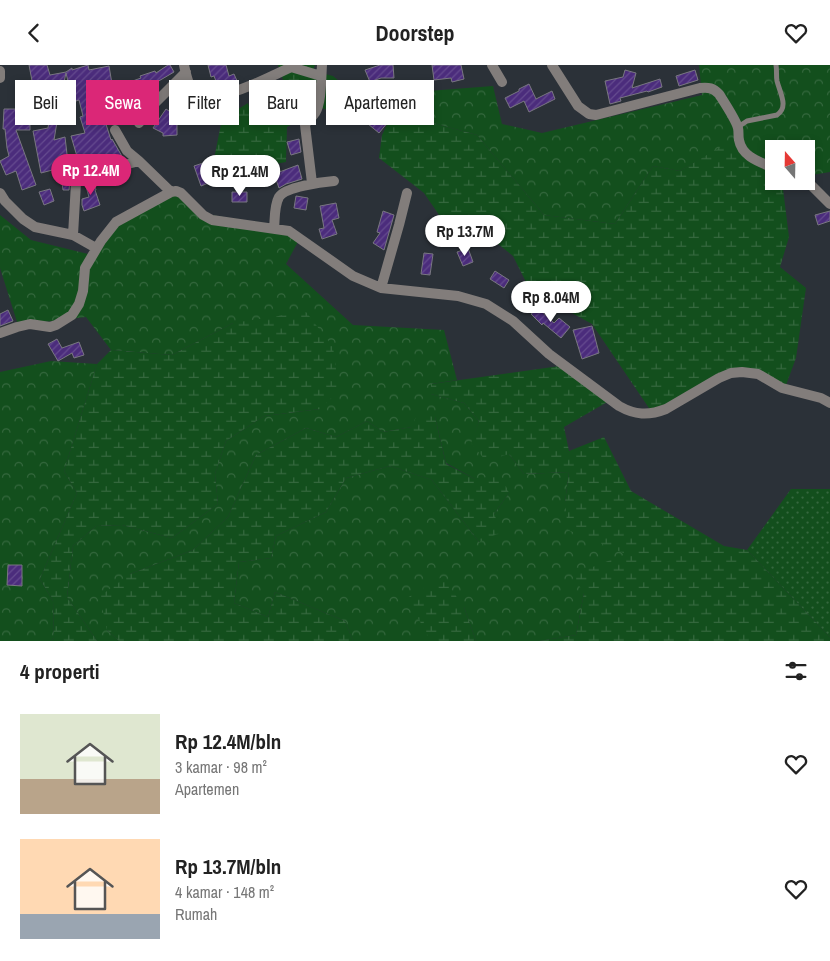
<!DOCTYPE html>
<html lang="id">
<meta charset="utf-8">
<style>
body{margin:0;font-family:"Archivo Narrow",sans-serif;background:#f6f6f6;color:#222;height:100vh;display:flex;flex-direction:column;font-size:19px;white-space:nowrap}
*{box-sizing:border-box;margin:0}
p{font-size:16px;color:#767676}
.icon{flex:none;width:28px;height:28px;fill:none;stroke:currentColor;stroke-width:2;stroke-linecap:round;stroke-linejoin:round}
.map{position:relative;height:576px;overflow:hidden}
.panel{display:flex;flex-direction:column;background:#fff;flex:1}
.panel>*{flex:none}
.guide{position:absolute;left:15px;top:15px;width:500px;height:45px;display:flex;gap:10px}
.needle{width:32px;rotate:340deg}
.controls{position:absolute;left:765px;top:75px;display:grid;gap:10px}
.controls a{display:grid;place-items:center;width:50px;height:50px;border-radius:0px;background:#fff;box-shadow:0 2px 8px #0003;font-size:25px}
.price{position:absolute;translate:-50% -42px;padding:0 11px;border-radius:18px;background:#fff;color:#222;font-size:16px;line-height:32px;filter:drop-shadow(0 1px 2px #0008)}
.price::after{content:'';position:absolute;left:50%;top:30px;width:15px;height:11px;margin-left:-8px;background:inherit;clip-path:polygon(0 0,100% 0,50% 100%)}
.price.on{background:#db2777;color:#fff}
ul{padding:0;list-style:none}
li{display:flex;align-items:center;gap:15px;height:125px;padding:0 20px}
li span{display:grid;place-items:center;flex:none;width:140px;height:100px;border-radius:0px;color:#555}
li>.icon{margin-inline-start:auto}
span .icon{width:60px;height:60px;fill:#fffc;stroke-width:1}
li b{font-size:21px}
h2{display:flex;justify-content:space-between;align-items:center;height:60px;padding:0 20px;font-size:21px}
.tag{padding:0 18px;border-radius:0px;background:#fff;box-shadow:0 2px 8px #0003;font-size:18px;line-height:45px}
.tag.on{background:#db2777;color:#fff}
header{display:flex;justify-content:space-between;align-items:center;height:65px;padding:0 20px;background:#fff;font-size:22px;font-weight:700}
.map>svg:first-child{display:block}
.grass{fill:url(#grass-dots)}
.forest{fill:url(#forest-crowns)}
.wetland{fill:url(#wetland-marsh)}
.building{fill:url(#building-hatch);stroke:#797781}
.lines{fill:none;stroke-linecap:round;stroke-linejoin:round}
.lane{stroke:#827d7b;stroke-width:5}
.street{stroke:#827d7b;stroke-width:10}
</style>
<header><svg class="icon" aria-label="back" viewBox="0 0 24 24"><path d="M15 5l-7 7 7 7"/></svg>Doorstep<svg class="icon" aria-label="heart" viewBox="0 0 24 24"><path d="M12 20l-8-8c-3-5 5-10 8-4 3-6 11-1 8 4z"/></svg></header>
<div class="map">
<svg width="830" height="576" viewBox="0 0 830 576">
<defs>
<pattern id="grass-dots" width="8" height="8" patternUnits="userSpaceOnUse" patternTransform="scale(1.25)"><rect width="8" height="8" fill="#134f1d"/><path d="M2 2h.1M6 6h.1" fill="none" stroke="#35683e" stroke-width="1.8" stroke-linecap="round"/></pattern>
<pattern id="forest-crowns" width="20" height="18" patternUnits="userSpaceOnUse" patternTransform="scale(1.25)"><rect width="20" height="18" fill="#134f1d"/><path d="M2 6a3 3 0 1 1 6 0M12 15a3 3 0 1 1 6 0" fill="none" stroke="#35683e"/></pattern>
<pattern id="wetland-marsh" width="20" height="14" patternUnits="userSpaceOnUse" patternTransform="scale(1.25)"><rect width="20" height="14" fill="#134f1d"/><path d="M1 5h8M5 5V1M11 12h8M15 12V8" fill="none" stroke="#35683e"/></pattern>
<pattern id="building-hatch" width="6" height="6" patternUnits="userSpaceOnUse" patternTransform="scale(1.25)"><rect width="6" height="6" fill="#4b2c7c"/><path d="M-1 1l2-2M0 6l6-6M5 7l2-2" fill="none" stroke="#654b8f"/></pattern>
</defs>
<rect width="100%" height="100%" fill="#2b3138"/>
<path class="grass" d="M791 424H830V572L747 485Z"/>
<path class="forest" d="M699 0H830V107L806 111V84H774V110L722 82 680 106 653 101 615 159 544 150 477 70 393 47 402 28 493 21 502 59 542 68 702 30Z
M176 129 198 148 276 160 300 173 286 199 353 260 444 265 457 315 431 319V329L464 338 479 356 472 378 509 389 524 409 569 407 565 437 627 489 584 528 576 570 539 576H476L464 542 429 574V576H353L345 556 275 527 268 552 234 538 239 497 271 493 276 471 326 447 346 413 390 401 432 415 479 477 494 449 509 428 475 414 446 398 435 352 412 362 383 367 367 356 336 372 306 363 256 390 228 452 193 485 130 509 107 565 119 576H97L67 532 73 481 96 461 122 460 172 473 218 439 215 409 226 376 264 351 320 344 233 258 172 290 111 285 86 252 18 260 0 203V150L31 175 88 189 114 157Z
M51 296 97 299 64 406 77 428 40 514 53 536 54 573 51 576H0V307Z"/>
<path class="wetland" d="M278 0H315L313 6 333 11 361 34 354 56 322 43 287 62 286 97 227 108 214 94 222 54 248 38 252 55 285 50 283 15Z
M393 47 477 70 544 150 615 159 653 101 680 106 722 81 774 110V116H782L789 172 780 202 806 223 796 293 786 320 745 309 716 313 653 349 592 259 530 225 513 191 479 164 448 163 424 128 379 93 382 70Z
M306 247 333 282 339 326 320 344 264 351 226 376 215 409 218 439 172 473 122 460 96 461 73 481 67 532 97 576H51L54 573 53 536 40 514 77 428 64 406 97 299 111 285 172 290 233 258Z
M560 301 609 336 564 362 569 386 604 372 631 426 724 481 747 485 830 572V576H539L576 570 584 528 572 510 626 489 568 465 565 437 569 407 524 409 509 389 486 396 471 378 479 356 464 338 431 329V319Z
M417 349 435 352 446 399 475 414 501 410 509 428 494 449 502 467 479 477 432 415 390 401 346 413 326 447 276 471 271 493 239 497 234 538 268 552 275 527 345 556 353 576H119L107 565 100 531 130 509 193 485 228 452 256 390 306 363 336 372 367 356 383 367 412 362Z
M442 512 464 542 476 576H429V573L407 533Z"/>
<path class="building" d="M29 0H47L50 10 66 7 72 3V5L88 0 89 5 109 1 113 25 131 20 130 17 141 13 140 11 155 6 156 8 168 0H170L174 7 157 17 150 19 151 20 126 29 129 38 118 41 120 46 104 53 111 75 112 74 123 93 81 105 71 71 85 68 80 52 83 51 79 35 73 37 66 8 58 44 30 37V65H16L36 120 22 125 16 106 6 110 0 96 9 91 7 83 5 64H3L4 44H17L16 35H21L18 25 33 21Z
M208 0H226L229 11 234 9 238 18 219 24 214 11 211 12Z
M380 0H393L394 13H381L370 17 365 5Z
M432 0H461L464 14 452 17 451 13 434 15Z
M625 5 636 8 632 23 660 14 662 22 648 27 647 26 620 33 621 36 610 39 605 16 623 12Z
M695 5 698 15 679 21 676 11Z
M529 19 536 34 552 26 555 34 529 47 524 36 510 43 505 33 519 26V24Z
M271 28 273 37 259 40 257 31Z
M371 43 388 57 379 68 362 54Z
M166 44 175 50 192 46 194 55 177 59V70L163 71V68L153 63Z
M49 56 57 57 54 75 65 72 70 115 69 125H63L60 103 41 108 33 66 48 63Z
M299 74 301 87 291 90 287 77Z
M209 96 216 115 201 121 194 101Z
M298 100 302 114 286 119 279 123 274 109Z
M114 110 94 118 96 125H95L100 140 84 146 82 140V134L89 132 85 118Z
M50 124 54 136 44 140 39 127Z
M232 127H247V137H232Z
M296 131 308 133 306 145 294 143Z
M336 138 339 153 332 155 337 169 322 174 319 164 324 163 320 141Z
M383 146 394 150 384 185 373 178 380 168 377 167Z
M830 146V156L818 160 815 150Z
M468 183 473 197 463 201 457 187Z
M424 188 433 189 430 210 421 209Z
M495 206 509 215 504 223 490 214Z
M538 243 554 258 559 253 570 262 561 273 543 258 542 260 531 249Z
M8 245 13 256 0 261V249Z
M592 261 599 288 582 294 573 265Z
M57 274 62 283 79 277 84 290 74 293 72 288 58 296 48 279Z
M8 500H22V521L7 520Z"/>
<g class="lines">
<path class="lane" d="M738 62 747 56 777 50C789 42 780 28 777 16 776 11 777 5 776 0"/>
<path class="street" d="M184 0C186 10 190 29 200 34 205 36 211 33 215 32 242 26 266 14 291 2
M289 0 291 2 321 11
M492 0 502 17
M552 0 578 41 589 49 596 50 700 23C709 22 713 23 719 29 724 37 736 55 738 63 739 67 738 71 739 75 742 92 760 97 774 103
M0 6V13
M139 58 152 41 186 7
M115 65 127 86 139 96 171 127
M805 116 810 119 830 139
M312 118 305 60C307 55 312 53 315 48 322 37 321 12 322 0
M0 128 5 136 23 154 35 162 73 170 96 183
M274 164C275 154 274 141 279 132 285 122 322 117 334 116
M73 170 76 118 80 112 139 96
M381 223 399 160 407 128
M0 268 17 262 30 259 50 262 56 260 72 250 79 239 83 226 85 203 101 176 116 157 171 127 176 126 181 128 203 150 212 155 289 166 353 211 381 223 458 231 486 239 513 256 549 289 619 341C635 350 648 351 666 344L719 313 731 308 742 307 758 309 782 323 821 333 830 338"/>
</g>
</svg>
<div class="controls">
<a><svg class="needle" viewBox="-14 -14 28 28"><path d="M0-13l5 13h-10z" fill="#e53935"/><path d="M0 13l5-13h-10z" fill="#767676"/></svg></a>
</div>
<b class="price on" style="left:91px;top:131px">Rp 12.4M</b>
<b class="price" style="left:240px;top:132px">Rp 21.4M</b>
<b class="price" style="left:465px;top:192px">Rp 13.7M</b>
<b class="price" style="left:551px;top:258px">Rp 8.04M</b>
<div class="guide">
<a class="tag">Beli</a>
<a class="tag on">Sewa</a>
<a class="tag">Filter</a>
<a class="tag">Baru</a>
<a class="tag">Apartemen</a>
</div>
</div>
<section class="panel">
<h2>4 properti<svg class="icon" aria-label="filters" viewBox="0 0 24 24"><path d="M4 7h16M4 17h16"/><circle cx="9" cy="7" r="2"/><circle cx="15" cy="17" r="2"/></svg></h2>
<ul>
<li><span style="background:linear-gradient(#dfe7d0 65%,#b9a48a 0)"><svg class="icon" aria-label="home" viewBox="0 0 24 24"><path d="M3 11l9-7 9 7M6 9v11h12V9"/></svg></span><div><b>Rp 12.4M/bln</b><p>3 kamar · 98 m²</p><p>Apartemen</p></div><svg class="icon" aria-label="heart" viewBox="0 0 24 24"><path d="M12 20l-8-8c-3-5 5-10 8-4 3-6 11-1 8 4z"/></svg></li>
<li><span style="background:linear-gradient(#ffd9b3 75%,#9aa5b1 0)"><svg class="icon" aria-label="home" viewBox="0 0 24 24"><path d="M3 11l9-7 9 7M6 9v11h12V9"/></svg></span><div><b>Rp 13.7M/bln</b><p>4 kamar · 148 m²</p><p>Rumah</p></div><svg class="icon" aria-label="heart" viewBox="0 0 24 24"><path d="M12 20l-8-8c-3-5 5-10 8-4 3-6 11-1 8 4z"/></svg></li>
</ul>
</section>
